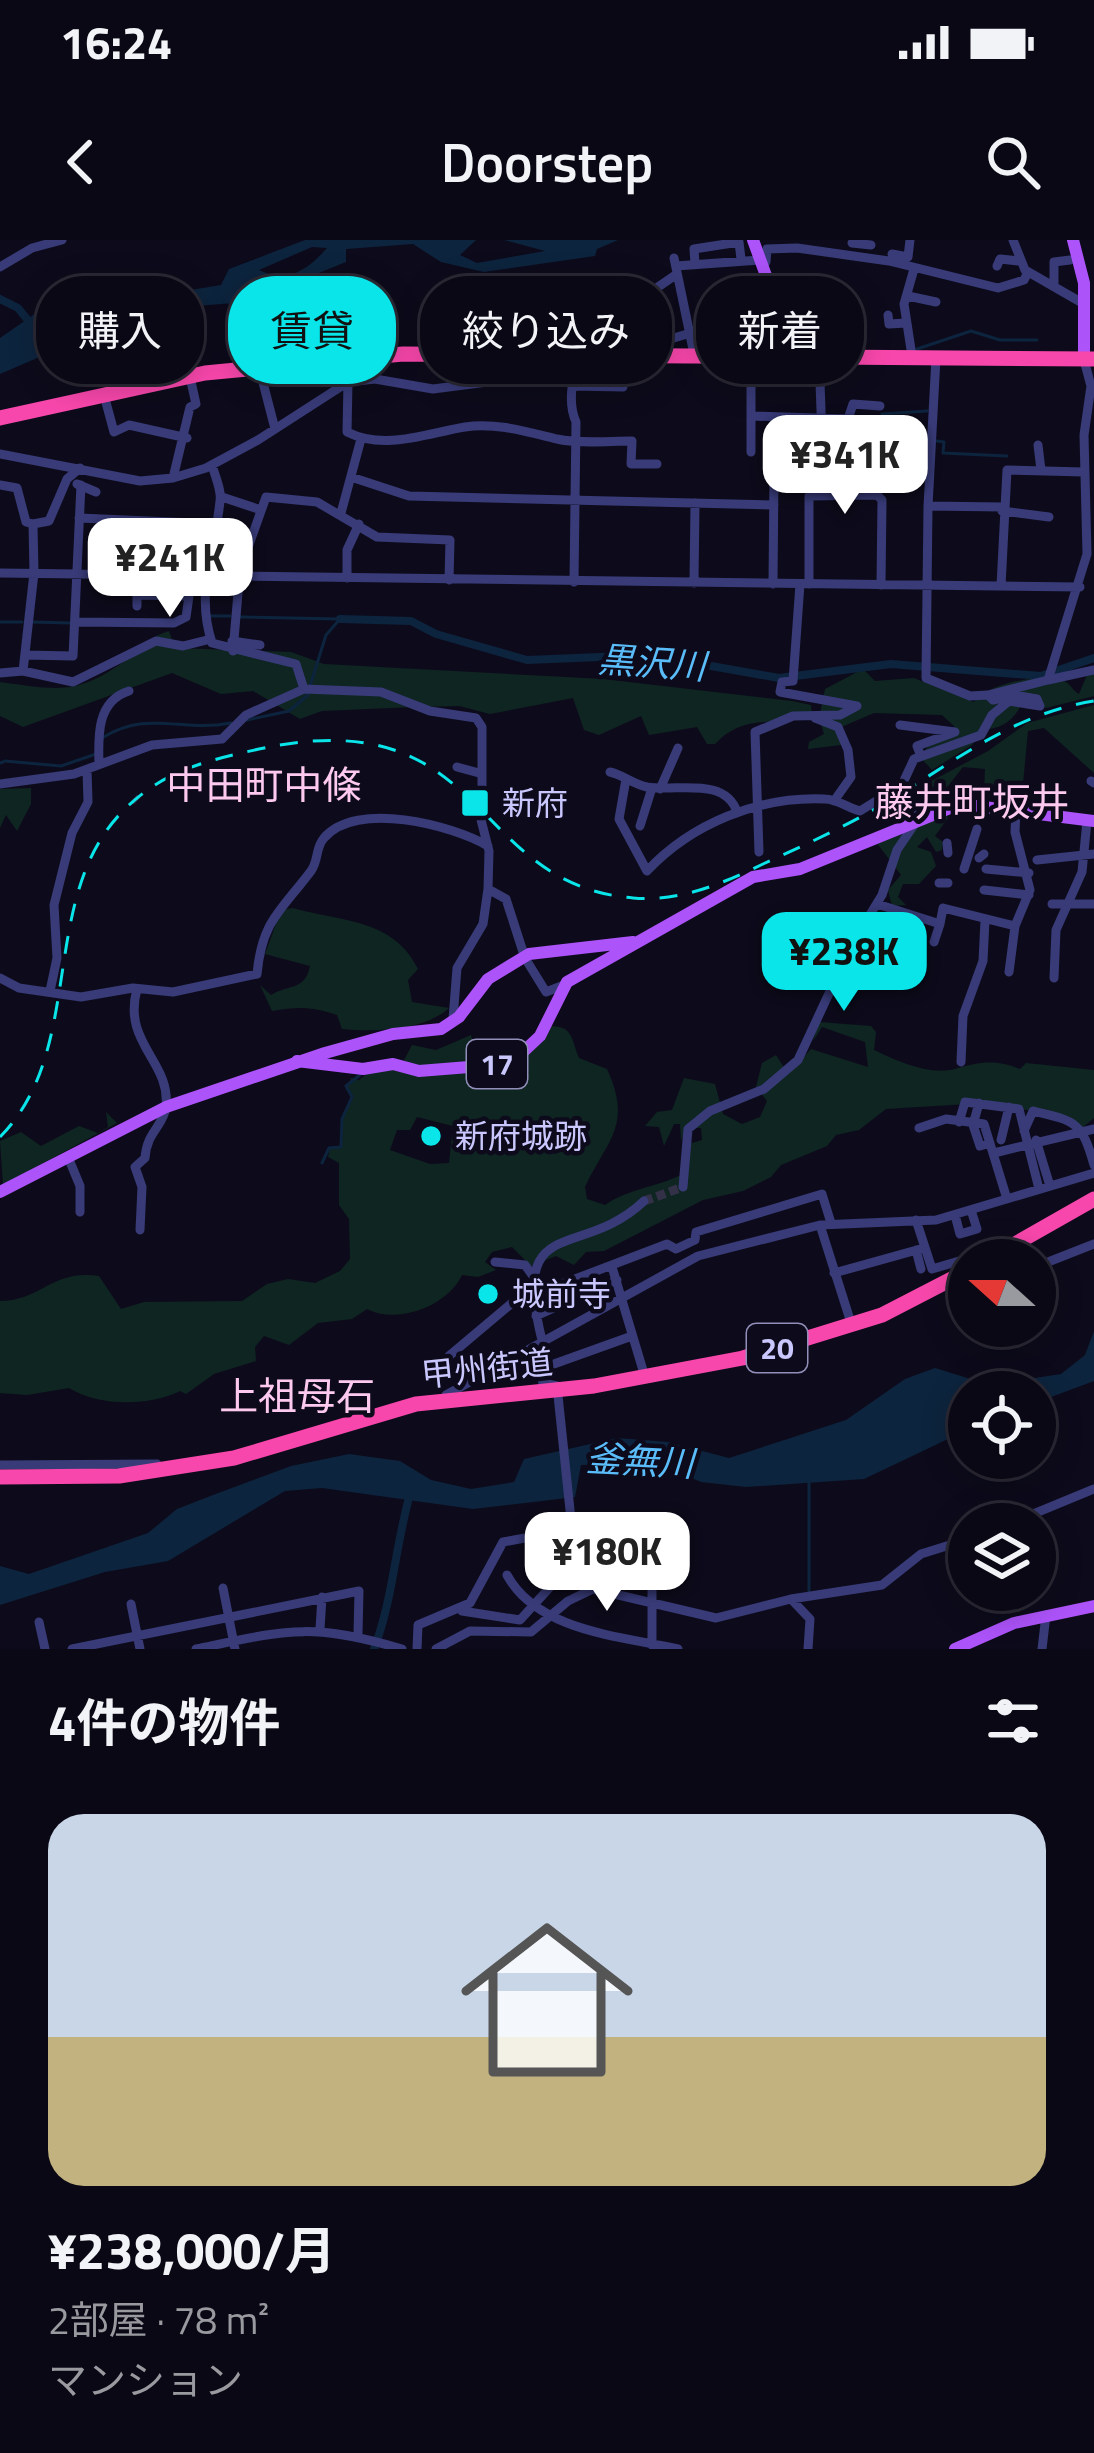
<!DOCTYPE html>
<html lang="ja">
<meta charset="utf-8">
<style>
body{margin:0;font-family:"Titillium Web","Noto Sans JP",sans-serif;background:#181622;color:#f1f3f6;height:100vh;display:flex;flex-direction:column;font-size:45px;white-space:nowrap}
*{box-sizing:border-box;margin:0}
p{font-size:39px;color:#999aa0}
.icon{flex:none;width:66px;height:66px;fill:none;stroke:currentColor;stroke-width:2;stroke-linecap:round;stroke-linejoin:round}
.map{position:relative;height:1409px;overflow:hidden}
.drawer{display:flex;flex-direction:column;background:#0a0814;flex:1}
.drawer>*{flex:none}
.guide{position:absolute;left:36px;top:36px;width:1023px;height:108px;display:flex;gap:24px}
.needle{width:78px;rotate:291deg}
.buttons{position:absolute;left:948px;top:999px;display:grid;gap:24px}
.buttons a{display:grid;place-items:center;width:108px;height:108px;border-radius:50%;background:#0a0814;box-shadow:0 6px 30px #0003,0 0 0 3px #2a2934;font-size:60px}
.price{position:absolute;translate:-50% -102px;padding:0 27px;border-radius:24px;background:#fff;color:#222;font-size:39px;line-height:78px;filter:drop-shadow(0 3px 6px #0008)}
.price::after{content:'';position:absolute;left:50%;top:72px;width:36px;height:27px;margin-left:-18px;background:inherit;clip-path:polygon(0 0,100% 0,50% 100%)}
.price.current{background:#09e5e8;color:#111}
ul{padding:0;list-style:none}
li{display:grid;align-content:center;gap:24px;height:636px;padding:0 48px}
li span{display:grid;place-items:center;height:372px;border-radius:36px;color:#555}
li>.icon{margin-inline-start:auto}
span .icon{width:216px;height:216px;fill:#fffc;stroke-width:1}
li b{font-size:51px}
h2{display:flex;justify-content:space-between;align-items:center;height:144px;padding:0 48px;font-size:51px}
.chip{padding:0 42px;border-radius:48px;background:#0a0814;box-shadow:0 6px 30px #0003,0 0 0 3px #2a2934;font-size:42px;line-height:108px}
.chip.current{background:#09e5e8;color:#111}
.status{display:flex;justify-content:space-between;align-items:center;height:84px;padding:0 60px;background:#0a0814;direction:ltr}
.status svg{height:33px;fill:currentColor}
header{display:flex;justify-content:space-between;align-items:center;height:156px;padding:0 48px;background:#0a0814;font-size:54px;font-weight:600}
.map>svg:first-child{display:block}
.green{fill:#0f2522;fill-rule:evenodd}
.water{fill:#0d243e;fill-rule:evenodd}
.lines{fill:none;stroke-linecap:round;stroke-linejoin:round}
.stream{stroke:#0d243e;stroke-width:3}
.river{stroke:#0d243e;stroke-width:8}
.minor-tunnel{stroke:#333148;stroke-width:9;stroke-dasharray:9 4.5;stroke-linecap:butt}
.minor{stroke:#383b78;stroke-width:9}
.major{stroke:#ac53f9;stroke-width:12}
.highway{stroke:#f847ac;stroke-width:15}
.rail{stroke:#09e5e8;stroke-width:3;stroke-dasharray:18 15;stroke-linecap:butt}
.poi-dot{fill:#09e5e8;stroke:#0d0b1b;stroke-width:4.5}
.labels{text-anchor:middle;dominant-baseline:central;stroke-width:9;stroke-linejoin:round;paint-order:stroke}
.shield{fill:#0d0b1b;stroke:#918fb9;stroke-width:3}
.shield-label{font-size:30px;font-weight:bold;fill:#c9c7fd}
.poi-label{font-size:33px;fill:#c9c7fd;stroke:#0d0b1b;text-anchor:start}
.street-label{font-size:33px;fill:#c9c7fd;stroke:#0d0b1b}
.water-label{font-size:36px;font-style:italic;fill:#5abdf9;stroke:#0d0b1b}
.quarter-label{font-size:39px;fill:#fdc9ef;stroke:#0d0b1b}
</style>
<div class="status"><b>16:24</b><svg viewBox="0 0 49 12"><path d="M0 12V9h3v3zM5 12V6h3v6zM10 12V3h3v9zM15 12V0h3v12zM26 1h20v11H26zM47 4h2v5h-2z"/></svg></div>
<header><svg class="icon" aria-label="back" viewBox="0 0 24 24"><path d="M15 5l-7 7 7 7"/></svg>Doorstep<svg class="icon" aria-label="search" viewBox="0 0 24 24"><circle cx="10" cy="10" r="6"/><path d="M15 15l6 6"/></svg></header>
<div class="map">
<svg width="1094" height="1409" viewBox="0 0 1094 1409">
<rect width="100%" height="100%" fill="#0d0b1b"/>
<path class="green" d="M169 391 175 408 291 412 324 424 603 439 792 461 811 465 812 473 791 472 781 482C754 481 734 484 715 504H707L697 487 649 495 641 476 599 495 584 490 573 458 490 474 459 466 415 467 322 471 300 479 253 451 221 454 172 433 23 487 0 476V442C60 450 77 456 129 418 145 406 148 397 169 391Z
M863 429 875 441 914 438 974 462C986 444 1045 431 1066 442 1071 445 1073 451 1079 454L1087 435 1094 433V456L1046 468 1023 459C1017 479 1003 489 982 490L972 505 932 530 920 517 931 502 955 487 942 475 874 473 839 488 841 505 808 509 809 502 824 494 819 478 825 449Z
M1094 465V533L1044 488 1028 491 1022 554 1009 549 991 558 984 554 985 529 963 527 937 560H924L922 546 988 511 1027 483Z
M31 548V564L17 591 6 575 0 588V549Z
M945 574 948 578 935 596 943 602 942 610 936 612 927 597 917 607 931 612 936 626 919 644H903L898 657 906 665 892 666 888 650 901 635 876 602C900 593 919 583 945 574Z
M293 668C341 682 393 678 418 729L408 740 412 762 449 768C424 791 375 792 342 789L337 775C310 766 297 767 272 771L260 745 271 755C289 744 305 751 310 726L265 714 281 670Z
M819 782 871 786 876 792 874 810C895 820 929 836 955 829 980 822 994 819 1020 829L1026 823 1094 830V878L1082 888 1033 871 984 863 886 869 859 890 836 895 827 906 781 925 771 937 743 951 703 960 604 1011 586 1012 574 1025 556 1016 531 1026 512 1007 492 1012 485 1022 496 1030 478 1037 462 1035C448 1066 397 1085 367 1069L352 1079 318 1083 289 1105 264 1096 255 1107 256 1121 214 1134 186 1154 180 1151C147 1167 98 1166 69 1148L27 1155 0 1153V1061C41 1061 52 1029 99 1036L121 1069 144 1062 242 1061 267 1044 288 1039 315 1043 340 1031 350 1019 349 979 339 965V923L328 917 330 908H342L343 879 353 856 346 850 351 838 359 840 371 830 500 828 525 838 529 833 523 817 549 786C574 786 571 799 579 818L607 829C633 886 607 900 585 947L587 959 605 965C630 948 654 948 681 935L686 905 702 900 701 888H686L681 901 680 884H674L664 906 659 887 645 886 657 872 672 870 684 838 715 844 723 874 742 884 760 877 767 861 756 847 762 823 776 815 785 829H793L811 809 868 827 865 802 822 787 813 801ZM417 877 453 886 449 923 430 924 390 910 397 890H410Z
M471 795 479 826 418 828 403 822 412 805 436 810Z
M106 872 117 883 3 945 0 901 21 892 41 906 79 886 98 893 108 887Z"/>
<path class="water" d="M305 0H476L460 15 477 23 545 11 504 0H618L597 9 595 16 484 32 441 22 413 4 346 9V22L299 41 263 46 234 63 170 68 173 53 221 45 229 29ZM312 7 327 8C308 30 287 44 259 30Z
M152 57 150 75 87 90 72 103 0 134V98L49 64 74 77Z
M1094 1091V1141L1035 1163V1152H969V1189L864 1239 746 1247 701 1242 657 1223 581 1225 575 1257 473 1269 322 1248 285 1251 168 1321 105 1332 0 1365V1326L29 1334 148 1293 177 1269 213 1255 291 1226 349 1214 400 1221 431 1240 471 1249 514 1242 524 1219 617 1198 668 1202 729 1218 846 1180 905 1139 935 1128 990 1145 1061 1134 1085 1115Z"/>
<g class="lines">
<path class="stream" d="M917 109 971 91 1000 100H1037
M882 174 927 171
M937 201 944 202 943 213 1007 216
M211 376H230
M240 377 338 379
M0 382H22
M32 382 70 383
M310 446 326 395 340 379
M247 480 289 471 308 455
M102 498C149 469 181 493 231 483
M5 521 61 526 96 514
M0 523 3 522
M322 923 329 908 341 907 342 879 352 857 346 846 360 835
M809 1351V1240"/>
<path class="river" d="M0 59 18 68 31 84
M142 67 180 60
M340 379 411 381 436 394 527 420 649 415 779 438 891 424 1041 436 1094 418
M374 1409C393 1359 395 1307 410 1254"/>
<path class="minor-tunnel" d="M134 558 137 561
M644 961 683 947"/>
<path class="minor" d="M1013 0 1025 30 1084 64
M852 3 871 5
M892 14 908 17 910 0
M674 18 694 114
M766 22 767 9 797 8 889 21 998 48 1024 40 1028 32
M695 24 694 9 739 2 741 19
M676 26 760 20
M997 26 1000 19 1019 21
M0 27 32 8 62 0
M1048 43H1054V22L1070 20
M908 56 936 62
M623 71 677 34
M888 75 889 84 906 83
M667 100 721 84 760 90
M423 113 430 85 451 76 514 68 518 47 563 49C564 69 576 81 577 104 577 130 565 158 576 182L574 342
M819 115 824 253
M912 116 904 64 914 29
M259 127 275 189
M348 142 347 192C385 211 427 193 465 187 495 182 528 192 557 199 580 204 608 201 632 201L631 224H657
M573 146 623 147
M104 155 114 192 129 185 187 198
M752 176 848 179 853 164 880 166
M1038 205 1041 230
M751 212V134L759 115
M0 214 140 241 173 238 206 228 258 200 348 142 375 139 433 149 495 141 571 119
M212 225C215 236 222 251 220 261 215 312 195 351 212 403L296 424 304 449
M774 235 824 236
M173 238 190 167 196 164 190 137
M354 238 409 256 774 265
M77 244 96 252
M0 245 17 248 26 282 33 284
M222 257 258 269
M928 266 936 118
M1002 271 1049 277
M341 273 361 199
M79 278 217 284
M0 333 1080 347
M137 334V366
M347 338V310L359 284
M694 343 695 263
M773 344 774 235 781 177
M809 344V256L877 255 882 260 881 345
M1001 346 1007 230 1084 232
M137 355 186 356
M78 382 174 383 186 377 192 335
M232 401 260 405
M233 411 240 330 266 257 317 262 377 297 450 300 449 340
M25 415 73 416 81 245
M23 431 34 333 33 284 49 281 67 239 80 228
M0 433 23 431 73 442 156 401 183 406 211 399
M1048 440 1094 430
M988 455 970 456 926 438 928 266 1003 267
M815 478 838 487 848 510 851 537 834 561
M900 485 955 492 917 506 920 514
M99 524C98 495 97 461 129 451
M457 527 479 533
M610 532C623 535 633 544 647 547 676 552 725 536 737 572
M626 539 619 579 647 631C691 584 758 556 825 559 837 559 848 568 860 571L902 545
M1091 541 1094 543
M0 544 74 534 152 505 222 499 246 475 304 449 381 452 430 471 476 478 482 487V565
M660 549 678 508
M640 586 652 548
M947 603 948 613
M759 612 755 492 793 476 840 475 857 466 780 452 782 442 793 441 800 344
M979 618 984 614
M1037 620 1094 614
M964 629 977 589
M986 629 1029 633
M939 643H948
M488 649 506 659 525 718 546 752 564 745
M984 650 1029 655
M877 664 940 684 943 668 1015 686
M1052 664H1094
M934 702 940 684
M1009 732 1015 686 1030 650 1015 592 1016 569
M0 738 19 748 81 757 133 748 173 752 257 734C262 681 280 672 311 631 319 620 315 608 324 598 356 560 452 585 488 606
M1054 738 1056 690 1082 632 1087 581
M137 749C122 804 171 821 166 867 163 887 147 891 145 918L135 927 142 947 140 990
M50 751 57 718 54 665 72 593 88 562 87 530
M453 779 457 728 483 684 488 649 489 611 479 572
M961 822 963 776 983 721 985 680
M979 863 973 885 980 906 990 903
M959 882 965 862 1019 869 1039 949
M919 888 946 879 984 884 1007 959
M1024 891 1033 871C1076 881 1082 882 1094 925
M1001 900 1009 867
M1036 900 1050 946
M994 913 1094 889
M68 917 80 946V972
M683 947 688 889 710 871 764 849 798 820 852 704 882 655 897 610 918 579 902 545 914 519 981 495 992 475 1009 461 1040 466 1037 459 1014 455 993 460 988 455 1048 440 1087 314 1084 195 1091 146 1084 120
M955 975 960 994 977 989 971 970
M916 980 932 1029 993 1011
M820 985 852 1086
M916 1010 921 1029
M495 1022 525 1025 533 1036
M1043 1024 1094 1004
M612 1027 645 1137
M834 1033 924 1008
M536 1076 617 1040
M543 1104C508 970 580 1022 644 961
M533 1109 543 1143 557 1146 572 1289
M449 1116 512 1063 667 1004 676 1009 695 1000 696 992 822 954 831 983
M540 1129 632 1096
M446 1155 698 1016 820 985 936 980 1094 933
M0 1225 157 1224
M1009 1284 1094 1249
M507 1335C538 1392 622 1396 678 1409
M223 1348 235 1409
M791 1359 810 1379 808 1409
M131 1364 140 1409
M462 1371 520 1380 563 1333 649 1306
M39 1382 45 1409
M320 1389 322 1357
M72 1409 359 1351 358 1394
M196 1409C287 1390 309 1382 402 1409
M417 1409 418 1385 470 1363 503 1302 639 1277 652 1330V1405
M436 1409 470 1391 531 1392 568 1361 593 1349 716 1378 791 1359 882 1345 921 1314 969 1299
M1042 1409 1046 1375"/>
<path class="major" d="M753 0 768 41 756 115
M1073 0 1084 43V118
M297 821 363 829 393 824 419 831 494 825 523 812 540 796 567 742 753 637 800 629 960 564 1094 581
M0 952 166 867 325 813 393 794 441 789 459 777 488 739 529 714 633 702
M955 1409 1014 1383 1094 1366"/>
<path class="highway" d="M0 178 205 133 403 114 1094 119
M987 1020 1094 959
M0 1237 119 1236 234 1218 416 1164 594 1146 743 1118 882 1075 969 1030"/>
<path class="rail" d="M0 897C89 807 35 653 128 566 166 530 209 520 259 509 491 459 466 644 633 658 680 662 721 644 763 624 807 604 851 584 892 559 958 519 1016 473 1094 461"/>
</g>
<g class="poi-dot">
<rect x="460" y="548" width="30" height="30" rx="6"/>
<circle cx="431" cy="896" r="12"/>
<circle cx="488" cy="1054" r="12"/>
</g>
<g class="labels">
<g class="shield">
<rect x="467" y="800" width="60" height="48" rx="9"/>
<rect x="747" y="1084" width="60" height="48" rx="9"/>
</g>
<g class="shield-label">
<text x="497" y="824">17</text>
<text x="777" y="1108">20</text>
</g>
<g class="poi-label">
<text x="502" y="563">新府</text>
<text x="455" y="896">新府城跡</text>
<text x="512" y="1054">城前寺</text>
</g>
<g class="street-label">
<text transform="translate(487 1128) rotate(-6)">甲州街道</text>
</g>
<g class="water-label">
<text transform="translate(652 422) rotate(4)">黒沢川</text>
<text transform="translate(640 1220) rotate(3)">釜無川</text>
</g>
<g class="quarter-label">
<text x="264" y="544">中田町中條</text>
<text x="972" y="561">藤井町坂井</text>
<text x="297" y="1155">上祖母石</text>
</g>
</g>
</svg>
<div class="buttons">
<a><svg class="needle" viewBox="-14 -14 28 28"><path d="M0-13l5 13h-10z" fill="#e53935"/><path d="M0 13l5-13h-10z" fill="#999aa0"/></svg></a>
<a><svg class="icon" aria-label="locate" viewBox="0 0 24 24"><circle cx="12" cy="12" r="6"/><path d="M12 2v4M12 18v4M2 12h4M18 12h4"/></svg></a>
<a><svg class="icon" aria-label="layers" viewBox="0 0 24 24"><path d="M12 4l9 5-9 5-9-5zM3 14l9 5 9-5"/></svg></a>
</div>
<b class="price" style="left:845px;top:277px">¥341K</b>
<b class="price" style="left:170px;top:380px">¥241K</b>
<b class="price current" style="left:844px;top:774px">¥238K</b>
<b class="price" style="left:607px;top:1374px">¥180K</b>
<div class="guide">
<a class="chip">購入</a>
<a class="chip current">賃貸</a>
<a class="chip">絞り込み</a>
<a class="chip">新着</a>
</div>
</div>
<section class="drawer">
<h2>4件の物件<svg class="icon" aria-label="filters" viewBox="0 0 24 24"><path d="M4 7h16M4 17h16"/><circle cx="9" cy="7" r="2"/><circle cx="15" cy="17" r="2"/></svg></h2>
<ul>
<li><span style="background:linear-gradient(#c9d6e8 60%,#c2b280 0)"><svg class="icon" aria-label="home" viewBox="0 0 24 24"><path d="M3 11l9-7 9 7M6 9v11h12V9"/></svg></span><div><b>¥238,000/月</b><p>2部屋 · 78 m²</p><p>マンション</p></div></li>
</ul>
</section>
